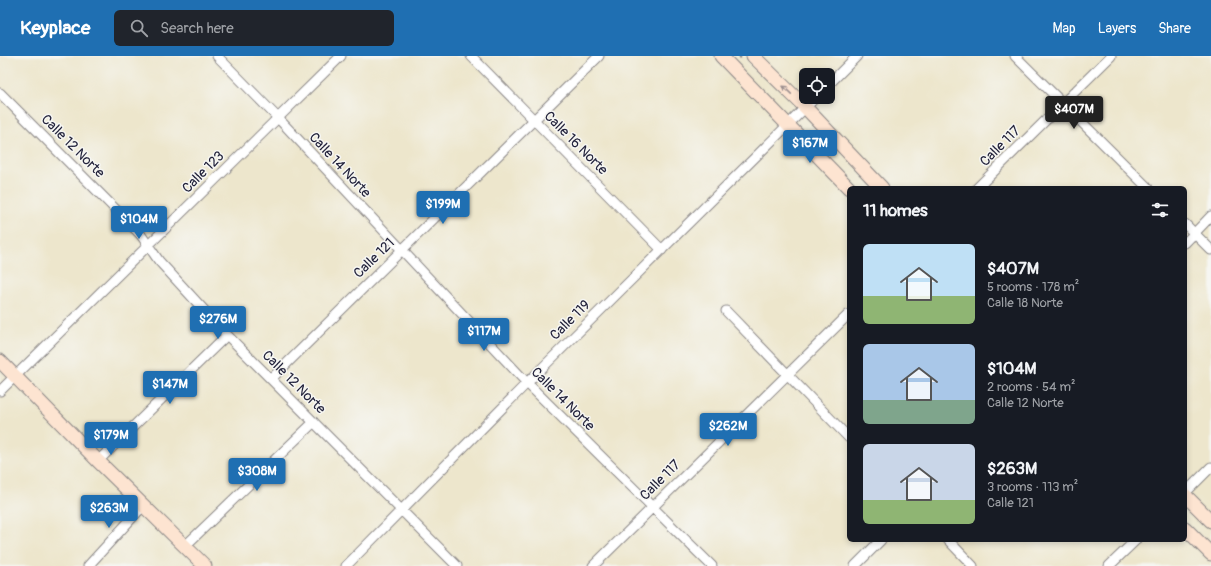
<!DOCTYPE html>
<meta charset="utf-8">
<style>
body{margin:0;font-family:Pangolin,sans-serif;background:#20242c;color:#f1f3f6;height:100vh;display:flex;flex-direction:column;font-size:15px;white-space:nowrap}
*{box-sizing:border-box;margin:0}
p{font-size:13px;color:#9ea1a6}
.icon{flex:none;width:22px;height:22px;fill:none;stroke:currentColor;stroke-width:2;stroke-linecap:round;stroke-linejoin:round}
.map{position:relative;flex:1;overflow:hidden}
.side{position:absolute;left:847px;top:130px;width:340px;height:356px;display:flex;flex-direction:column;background:#171b24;border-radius:6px;box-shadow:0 2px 6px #0003}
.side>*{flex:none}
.controls{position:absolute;left:799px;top:12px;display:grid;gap:8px}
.controls a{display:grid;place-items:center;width:36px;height:36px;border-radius:6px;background:#171b24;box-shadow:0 2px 6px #0003;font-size:20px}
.price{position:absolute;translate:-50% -34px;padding:0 9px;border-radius:4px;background:#1f6fb2;color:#fff;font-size:13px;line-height:26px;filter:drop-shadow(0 1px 2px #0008)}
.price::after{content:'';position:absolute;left:50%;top:24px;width:12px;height:9px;margin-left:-6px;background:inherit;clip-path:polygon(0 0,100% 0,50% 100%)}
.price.selected{background:#222;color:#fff}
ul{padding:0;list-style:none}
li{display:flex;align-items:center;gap:12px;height:100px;padding:0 16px}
li span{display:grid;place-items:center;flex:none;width:112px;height:80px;border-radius:6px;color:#555}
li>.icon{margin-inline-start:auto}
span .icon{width:48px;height:48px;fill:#fffc;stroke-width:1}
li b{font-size:17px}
h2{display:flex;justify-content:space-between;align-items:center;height:48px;padding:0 16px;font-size:17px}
header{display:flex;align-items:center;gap:24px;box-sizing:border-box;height:56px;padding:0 20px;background:#1f6fb2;color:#fff}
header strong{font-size:19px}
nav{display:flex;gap:22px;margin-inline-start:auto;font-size:14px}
.search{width:280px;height:36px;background:#20242c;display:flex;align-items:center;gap:10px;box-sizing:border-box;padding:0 14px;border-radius:6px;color:#9ea1a6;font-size:15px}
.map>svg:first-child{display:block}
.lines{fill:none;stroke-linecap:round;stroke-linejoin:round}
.street-casing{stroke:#888484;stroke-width:11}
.secondary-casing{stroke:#888484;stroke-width:15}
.path{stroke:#888484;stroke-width:2;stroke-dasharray:3 3;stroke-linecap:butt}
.street{stroke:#fff;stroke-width:9}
.secondary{stroke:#fde4d1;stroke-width:13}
.oneway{stroke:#9a8d8e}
.labels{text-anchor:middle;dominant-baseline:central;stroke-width:3;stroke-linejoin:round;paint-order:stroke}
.street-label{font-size:14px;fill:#22223b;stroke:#f6f6f2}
</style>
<header>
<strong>Keyplace</strong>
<div class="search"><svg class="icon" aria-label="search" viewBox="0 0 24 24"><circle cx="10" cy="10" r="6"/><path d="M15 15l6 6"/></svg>Search here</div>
<nav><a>Map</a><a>Layers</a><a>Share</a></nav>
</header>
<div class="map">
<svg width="1211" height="510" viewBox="0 0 1211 510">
<rect width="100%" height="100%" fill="#f6f6f2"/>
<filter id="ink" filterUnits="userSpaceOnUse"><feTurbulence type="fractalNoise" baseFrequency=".025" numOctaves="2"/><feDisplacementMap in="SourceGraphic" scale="8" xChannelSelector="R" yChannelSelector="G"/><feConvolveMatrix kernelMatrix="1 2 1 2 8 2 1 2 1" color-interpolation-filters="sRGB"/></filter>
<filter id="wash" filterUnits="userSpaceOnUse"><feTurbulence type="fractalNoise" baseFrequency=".012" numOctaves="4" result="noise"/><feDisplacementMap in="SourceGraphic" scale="16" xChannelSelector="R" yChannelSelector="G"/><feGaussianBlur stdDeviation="0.9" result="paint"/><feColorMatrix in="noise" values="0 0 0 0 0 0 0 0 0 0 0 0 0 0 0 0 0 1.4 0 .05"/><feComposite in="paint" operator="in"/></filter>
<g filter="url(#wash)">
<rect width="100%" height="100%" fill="#ede6cc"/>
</g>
<g filter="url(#ink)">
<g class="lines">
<g class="street-casing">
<path id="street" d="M217 0 277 61 527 327 712 510
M471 0 662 194
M1015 0 1148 132
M828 29 857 0
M0 37 141 179 159 205 227 279 457 510
M977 132 1111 0
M1185 168 1211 194
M1185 187 1211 160
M726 255 849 382
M272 322 599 0
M0 335 341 0
M98 405 227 279
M1185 437 1211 411
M948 484 973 510
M185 490 314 366
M88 510 144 449
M346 510 527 327 816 41
M593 510 849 258
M855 510 881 484
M1109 510 1136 484"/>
</g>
<g class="secondary-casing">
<path id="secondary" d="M721 0 849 132
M753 0 805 51 882 132
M0 305 98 405 205 510
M1185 439 1211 465
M1185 472 1211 498"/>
</g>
<path class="path" d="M739 0 742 4"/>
<use href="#street" class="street"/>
<use href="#secondary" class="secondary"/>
</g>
<defs><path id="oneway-shaft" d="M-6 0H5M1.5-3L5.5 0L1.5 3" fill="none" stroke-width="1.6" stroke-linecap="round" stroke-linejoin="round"/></defs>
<use class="oneway" href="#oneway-shaft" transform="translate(787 34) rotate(-136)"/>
</g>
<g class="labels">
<g class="street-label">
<text transform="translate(576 87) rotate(45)">Calle 16 Norte</text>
<text transform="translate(73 90) rotate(45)">Calle 12 Norte</text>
<text transform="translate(1000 90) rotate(-45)">Calle 117</text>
<text transform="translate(340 109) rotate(47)">Calle 14 Norte</text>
<text transform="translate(203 116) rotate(-45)">Calle 123</text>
<text transform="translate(374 202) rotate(-44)">Calle 121</text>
<text transform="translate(570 264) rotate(-45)">Calle 119</text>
<text transform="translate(294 326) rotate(45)">Calle 12 Norte</text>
<text transform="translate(563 343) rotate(45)">Calle 14 Norte</text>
<text transform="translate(660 424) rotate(-45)">Calle 117</text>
</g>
</g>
</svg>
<div class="controls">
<a><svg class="icon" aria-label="locate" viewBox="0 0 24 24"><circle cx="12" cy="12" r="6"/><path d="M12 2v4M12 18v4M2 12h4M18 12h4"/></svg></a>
</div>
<b class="price selected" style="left:1074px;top:74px">$407M</b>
<b class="price" style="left:810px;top:108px">$167M</b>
<b class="price" style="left:443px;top:169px">$199M</b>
<b class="price" style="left:139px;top:184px">$104M</b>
<b class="price" style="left:218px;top:284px">$276M</b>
<b class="price" style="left:484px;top:296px">$117M</b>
<b class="price" style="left:170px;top:349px">$147M</b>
<b class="price" style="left:728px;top:391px">$262M</b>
<b class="price" style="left:111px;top:400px">$179M</b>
<b class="price" style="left:257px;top:436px">$308M</b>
<b class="price" style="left:109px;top:473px">$263M</b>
<section class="side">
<h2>11 homes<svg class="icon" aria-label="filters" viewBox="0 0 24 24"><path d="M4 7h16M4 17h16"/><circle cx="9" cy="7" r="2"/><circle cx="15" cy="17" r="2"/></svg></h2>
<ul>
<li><span style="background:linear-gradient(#bfe0f5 65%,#8fb573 0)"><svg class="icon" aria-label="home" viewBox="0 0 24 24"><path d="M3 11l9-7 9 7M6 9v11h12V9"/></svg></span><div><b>$407M</b><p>5 rooms · 178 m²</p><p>Calle 18 Norte</p></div></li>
<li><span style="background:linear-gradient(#a9c7e8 70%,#7fa58c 0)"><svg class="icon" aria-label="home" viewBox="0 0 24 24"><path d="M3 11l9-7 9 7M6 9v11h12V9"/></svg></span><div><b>$104M</b><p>2 rooms · 54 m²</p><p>Calle 12 Norte</p></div></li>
<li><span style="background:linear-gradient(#c9d6e8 70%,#8fb573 0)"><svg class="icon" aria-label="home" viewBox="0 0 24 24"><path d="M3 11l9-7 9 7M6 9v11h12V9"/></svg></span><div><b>$263M</b><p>3 rooms · 113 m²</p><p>Calle 121</p></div></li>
</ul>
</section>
</div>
